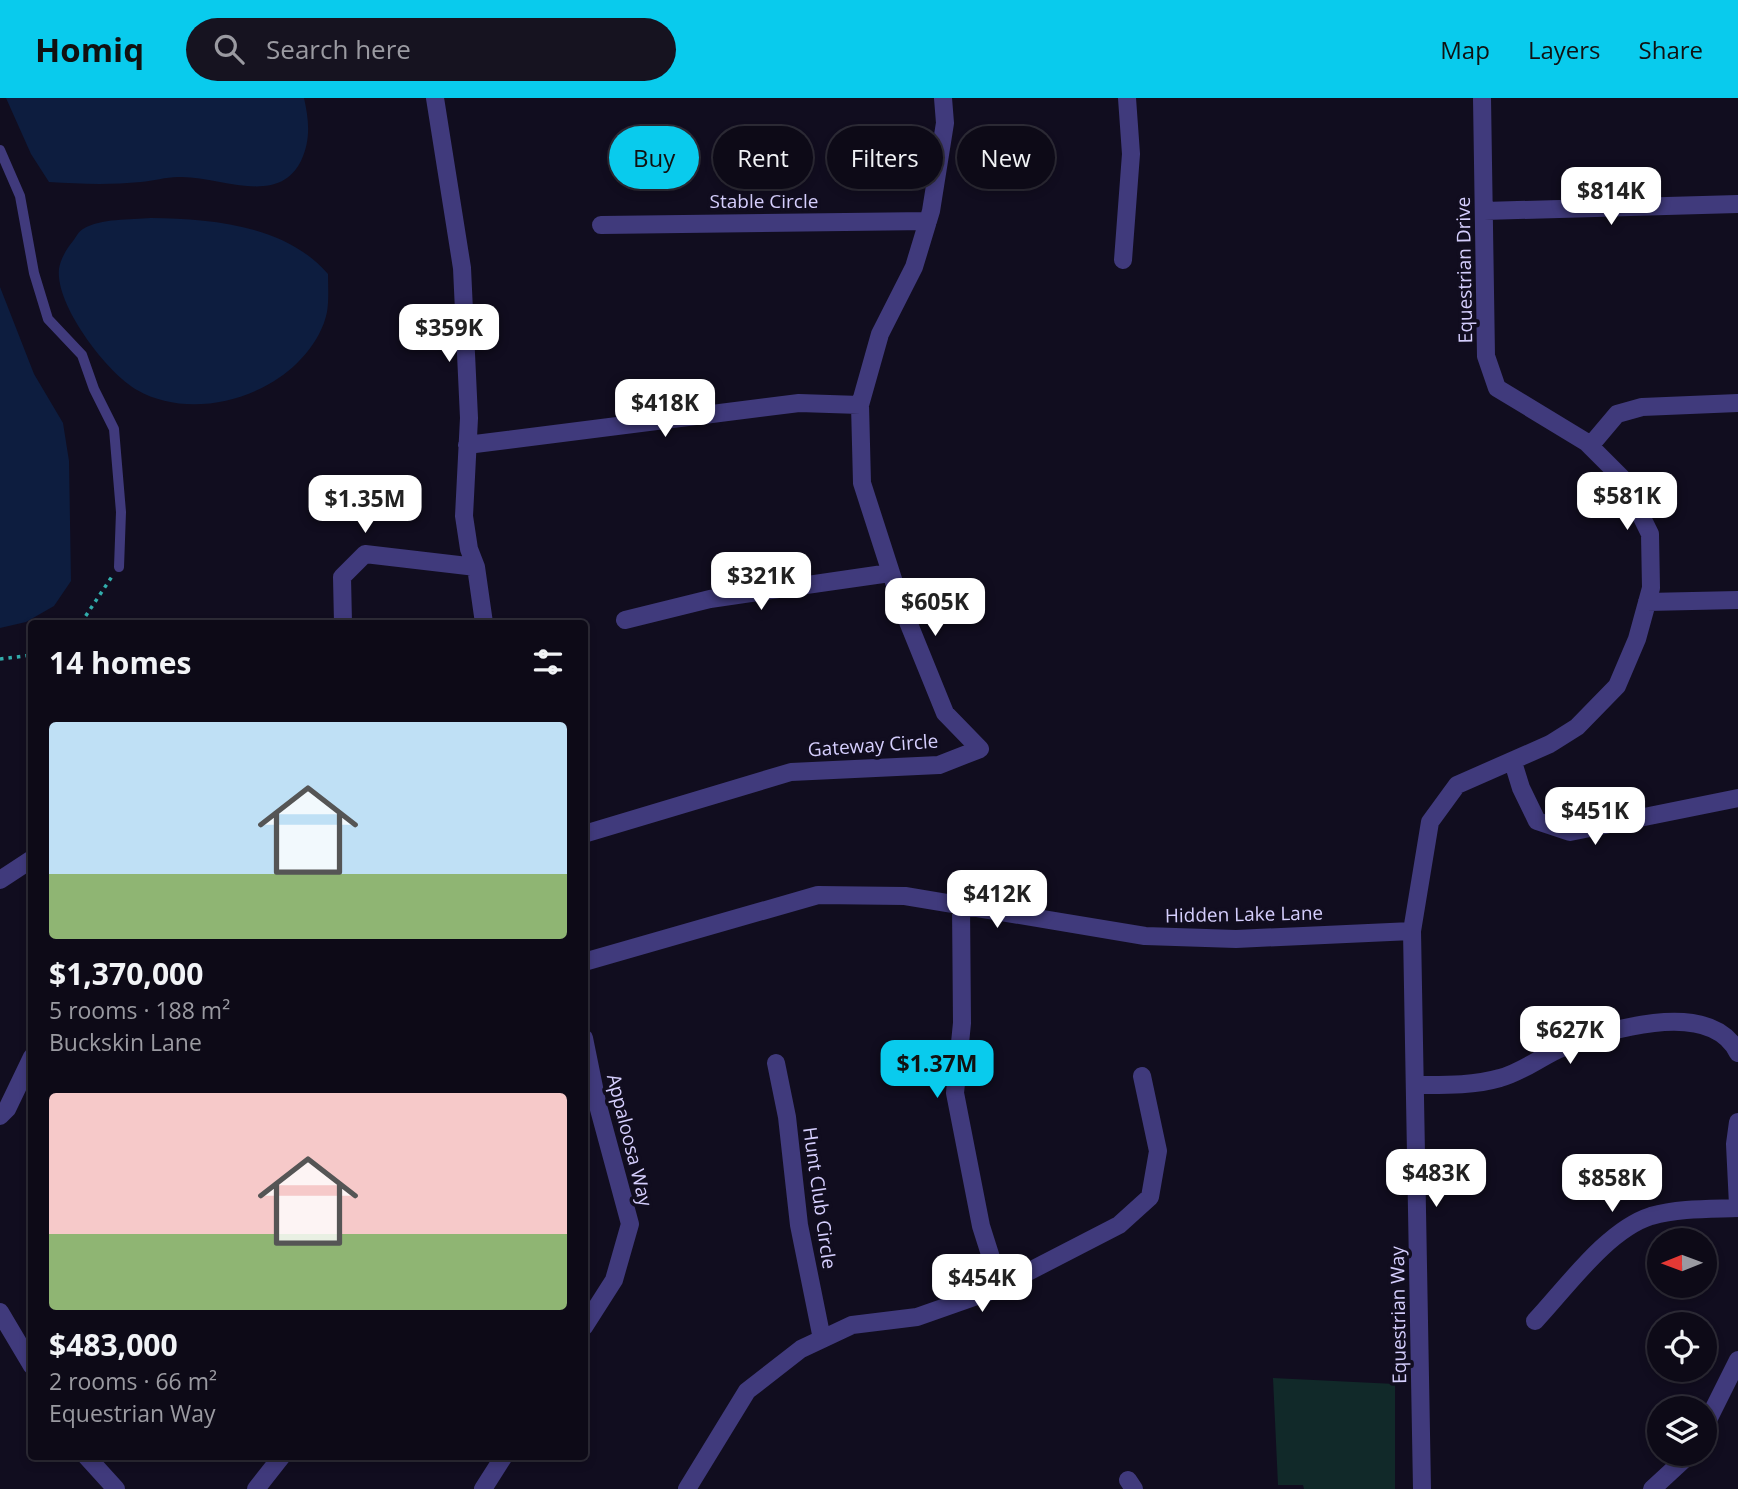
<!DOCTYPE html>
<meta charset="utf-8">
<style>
body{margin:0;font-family:"Open Sans",sans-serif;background:#161320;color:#f1f3f6;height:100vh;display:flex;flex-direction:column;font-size:26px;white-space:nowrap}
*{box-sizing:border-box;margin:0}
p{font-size:23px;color:#9a9aa1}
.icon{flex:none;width:38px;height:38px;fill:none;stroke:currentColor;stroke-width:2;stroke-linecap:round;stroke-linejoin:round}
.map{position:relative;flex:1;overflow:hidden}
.details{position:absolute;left:28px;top:522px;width:560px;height:840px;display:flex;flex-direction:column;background:#0d0a17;border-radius:7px;box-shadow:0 4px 10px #0003,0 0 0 2px #2d2b36}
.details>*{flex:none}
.hud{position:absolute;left:609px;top:28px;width:665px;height:63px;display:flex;gap:14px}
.needle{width:46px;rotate:269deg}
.buttons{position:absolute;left:1647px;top:1130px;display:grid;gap:14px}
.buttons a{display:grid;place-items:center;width:70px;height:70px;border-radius:50%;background:#0d0a17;box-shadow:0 4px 10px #0003,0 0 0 2px #2d2b36;font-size:35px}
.price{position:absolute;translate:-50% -60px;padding:0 16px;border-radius:14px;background:#fff;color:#222;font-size:23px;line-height:46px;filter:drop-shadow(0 2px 4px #0008)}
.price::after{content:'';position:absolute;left:50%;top:42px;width:21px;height:16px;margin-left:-10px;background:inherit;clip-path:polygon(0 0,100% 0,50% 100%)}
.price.selected{background:#09cbed;color:#111}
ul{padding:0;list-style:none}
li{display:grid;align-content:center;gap:14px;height:371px;padding:0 21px}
li span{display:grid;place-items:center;height:217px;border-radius:7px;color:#555}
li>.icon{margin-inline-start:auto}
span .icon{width:126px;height:126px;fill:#fffc;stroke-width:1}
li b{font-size:30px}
h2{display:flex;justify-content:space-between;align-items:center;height:84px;padding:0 21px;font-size:30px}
.tag{padding:0 24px;border-radius:32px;background:#0d0a17;box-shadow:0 4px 10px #0003,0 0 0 2px #2d2b36;font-size:24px;line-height:63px}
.tag.selected{background:#09cbed;color:#111}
header{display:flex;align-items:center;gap:42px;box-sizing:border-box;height:98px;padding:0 35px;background:#09cbed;color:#111}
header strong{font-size:33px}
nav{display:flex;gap:38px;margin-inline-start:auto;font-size:24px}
.search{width:490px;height:63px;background:#161320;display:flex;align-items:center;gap:18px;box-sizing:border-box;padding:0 24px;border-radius:38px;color:#9a9aa1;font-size:26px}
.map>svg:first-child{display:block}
.green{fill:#112929}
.water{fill:#0d1d3f}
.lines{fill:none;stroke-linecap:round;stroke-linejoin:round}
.path{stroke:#32acab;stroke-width:3.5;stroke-dasharray:3.5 5;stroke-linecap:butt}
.lane{stroke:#403a7c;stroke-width:10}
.street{stroke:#403a7c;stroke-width:18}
.labels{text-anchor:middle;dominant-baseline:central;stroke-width:7;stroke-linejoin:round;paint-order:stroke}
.street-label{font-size:19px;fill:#d5cefd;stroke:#110d1f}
</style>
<header>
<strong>Homiq</strong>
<div class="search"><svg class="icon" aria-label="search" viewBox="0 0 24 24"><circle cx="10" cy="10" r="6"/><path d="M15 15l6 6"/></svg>Search here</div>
<nav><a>Map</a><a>Layers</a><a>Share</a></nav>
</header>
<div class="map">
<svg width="1738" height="1391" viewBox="0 0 1738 1391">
<rect width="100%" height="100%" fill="#110d1f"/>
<path class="green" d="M1273 1280 1395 1286V1391H1304L1303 1387H1278Z"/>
<path class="water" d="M6 0H304C309 22 311 42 301 63 277 110 219 77 178 79 166 79 153 83 141 84 110 87 80 86 49 84L31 56Z
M151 120C212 121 286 127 328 176 328 188 329 202 327 214 321 244 295 272 269 286 231 308 177 315 137 292 107 275 55 207 59 171 60 162 67 150 73 143 76 139 79 133 83 131 101 120 130 122 151 120Z
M0 189 34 276 63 325 69 363 71 483 54 508 26 524 0 530Z"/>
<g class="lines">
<path class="path" d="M81 525 113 477
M0 561 32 557"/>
<path class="lane" d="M0 52 20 98 34 175 48 221 82 257 94 291 114 331 121 414 119 469"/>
<path class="street" d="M435 0 462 170 469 320 464 418 469 451 476 469 484 525
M1484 113 1738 106
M601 127 928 123
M1123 162 1131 56 1127 0
M467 347 799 305 860 307
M1590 348 1617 316 1642 309 1738 305
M1647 504 1738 502
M625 522 710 501 890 475
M343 525 342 479 365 456 476 469
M1513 664 1521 690 1537 723 1570 734 1738 700
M584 736 791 674 939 667 980 651 945 615 902 509 862 385 860 307 880 236 914 169 931 113 945 25 943 0
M0 782 32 761
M961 807 962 925 955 995 981 1128 1000 1188
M584 864 818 797 905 798 1145 838 1236 841 1412 833
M584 940 597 1004 630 1126 614 1182 584 1229
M776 965 787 1019 799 1127 822 1241
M1415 987C1443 987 1472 988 1500 980 1520 975 1538 961 1557 952 1602 933 1710 898 1738 955
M0 1018 7 1011 32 959
M1738 1024 1735 1046 1738 1107
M0 1214 32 1268
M1535 1223C1567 1189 1607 1132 1651 1118 1679 1110 1709 1111 1738 1110
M1704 1330 1738 1262
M86 1358 116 1391
M1128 1382 1134 1391
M256 1391 282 1358
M483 1391 504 1358
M687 1391 747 1293 801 1251 852 1227 917 1219 991 1193 1119 1127 1150 1099 1158 1053 1142 978
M1422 1391 1412 833 1430 724 1457 687 1550 646 1577 629 1617 588 1637 541 1651 490 1650 436 1623 381 1586 344 1497 290 1486 258 1482 0
M1652 1391 1690 1356"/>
</g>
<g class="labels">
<g class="street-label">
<text x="764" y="103">Stable Circle</text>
<text transform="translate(1464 172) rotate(-91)">Equestrian Drive</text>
<text transform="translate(873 647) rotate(-4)">Gateway Circle</text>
<text transform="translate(1244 816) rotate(-1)">Hidden Lake Lane</text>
<text transform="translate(630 1042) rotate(76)">Appaloosa Way</text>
<text transform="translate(820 1100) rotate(82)">Hunt Club Circle</text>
<text transform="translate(1398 1217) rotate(-91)">Equestrian Way</text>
</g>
</g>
</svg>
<div class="buttons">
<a><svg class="needle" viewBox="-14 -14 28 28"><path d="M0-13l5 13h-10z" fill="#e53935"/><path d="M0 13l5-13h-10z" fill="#9a9aa1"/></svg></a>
<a><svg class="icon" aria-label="locate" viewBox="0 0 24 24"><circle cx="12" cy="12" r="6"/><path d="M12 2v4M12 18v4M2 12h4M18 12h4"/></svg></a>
<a><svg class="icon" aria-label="layers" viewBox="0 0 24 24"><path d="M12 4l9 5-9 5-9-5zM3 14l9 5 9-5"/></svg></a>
</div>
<b class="price" style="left:1611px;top:129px">$814K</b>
<b class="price" style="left:449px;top:266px">$359K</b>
<b class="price" style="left:665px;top:341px">$418K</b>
<b class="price" style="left:1627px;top:434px">$581K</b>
<b class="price" style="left:365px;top:437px">$1.35M</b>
<b class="price" style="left:761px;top:514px">$321K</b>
<b class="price" style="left:935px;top:540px">$605K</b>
<b class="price" style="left:1595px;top:749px">$451K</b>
<b class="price" style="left:997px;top:832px">$412K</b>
<b class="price" style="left:1570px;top:968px">$627K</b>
<b class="price selected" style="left:937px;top:1002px">$1.37M</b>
<b class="price" style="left:1436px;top:1111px">$483K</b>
<b class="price" style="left:1612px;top:1116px">$858K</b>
<b class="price" style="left:982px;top:1216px">$454K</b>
<div class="hud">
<a class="tag selected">Buy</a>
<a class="tag">Rent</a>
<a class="tag">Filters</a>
<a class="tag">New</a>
</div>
<section class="details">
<h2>14 homes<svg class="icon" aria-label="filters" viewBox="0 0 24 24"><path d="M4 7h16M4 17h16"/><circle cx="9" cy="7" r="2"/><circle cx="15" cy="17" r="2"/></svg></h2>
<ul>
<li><span style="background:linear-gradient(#bfe0f5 70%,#8fb573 0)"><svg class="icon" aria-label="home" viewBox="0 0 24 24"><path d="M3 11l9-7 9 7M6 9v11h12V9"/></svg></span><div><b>$1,370,000</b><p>5 rooms · 188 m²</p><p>Buckskin Lane</p></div></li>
<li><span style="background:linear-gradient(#f6c9c9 65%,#8fb573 0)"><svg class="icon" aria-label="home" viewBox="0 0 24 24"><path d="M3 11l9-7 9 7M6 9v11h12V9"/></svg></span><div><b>$483,000</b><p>2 rooms · 66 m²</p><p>Equestrian Way</p></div></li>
</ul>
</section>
</div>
